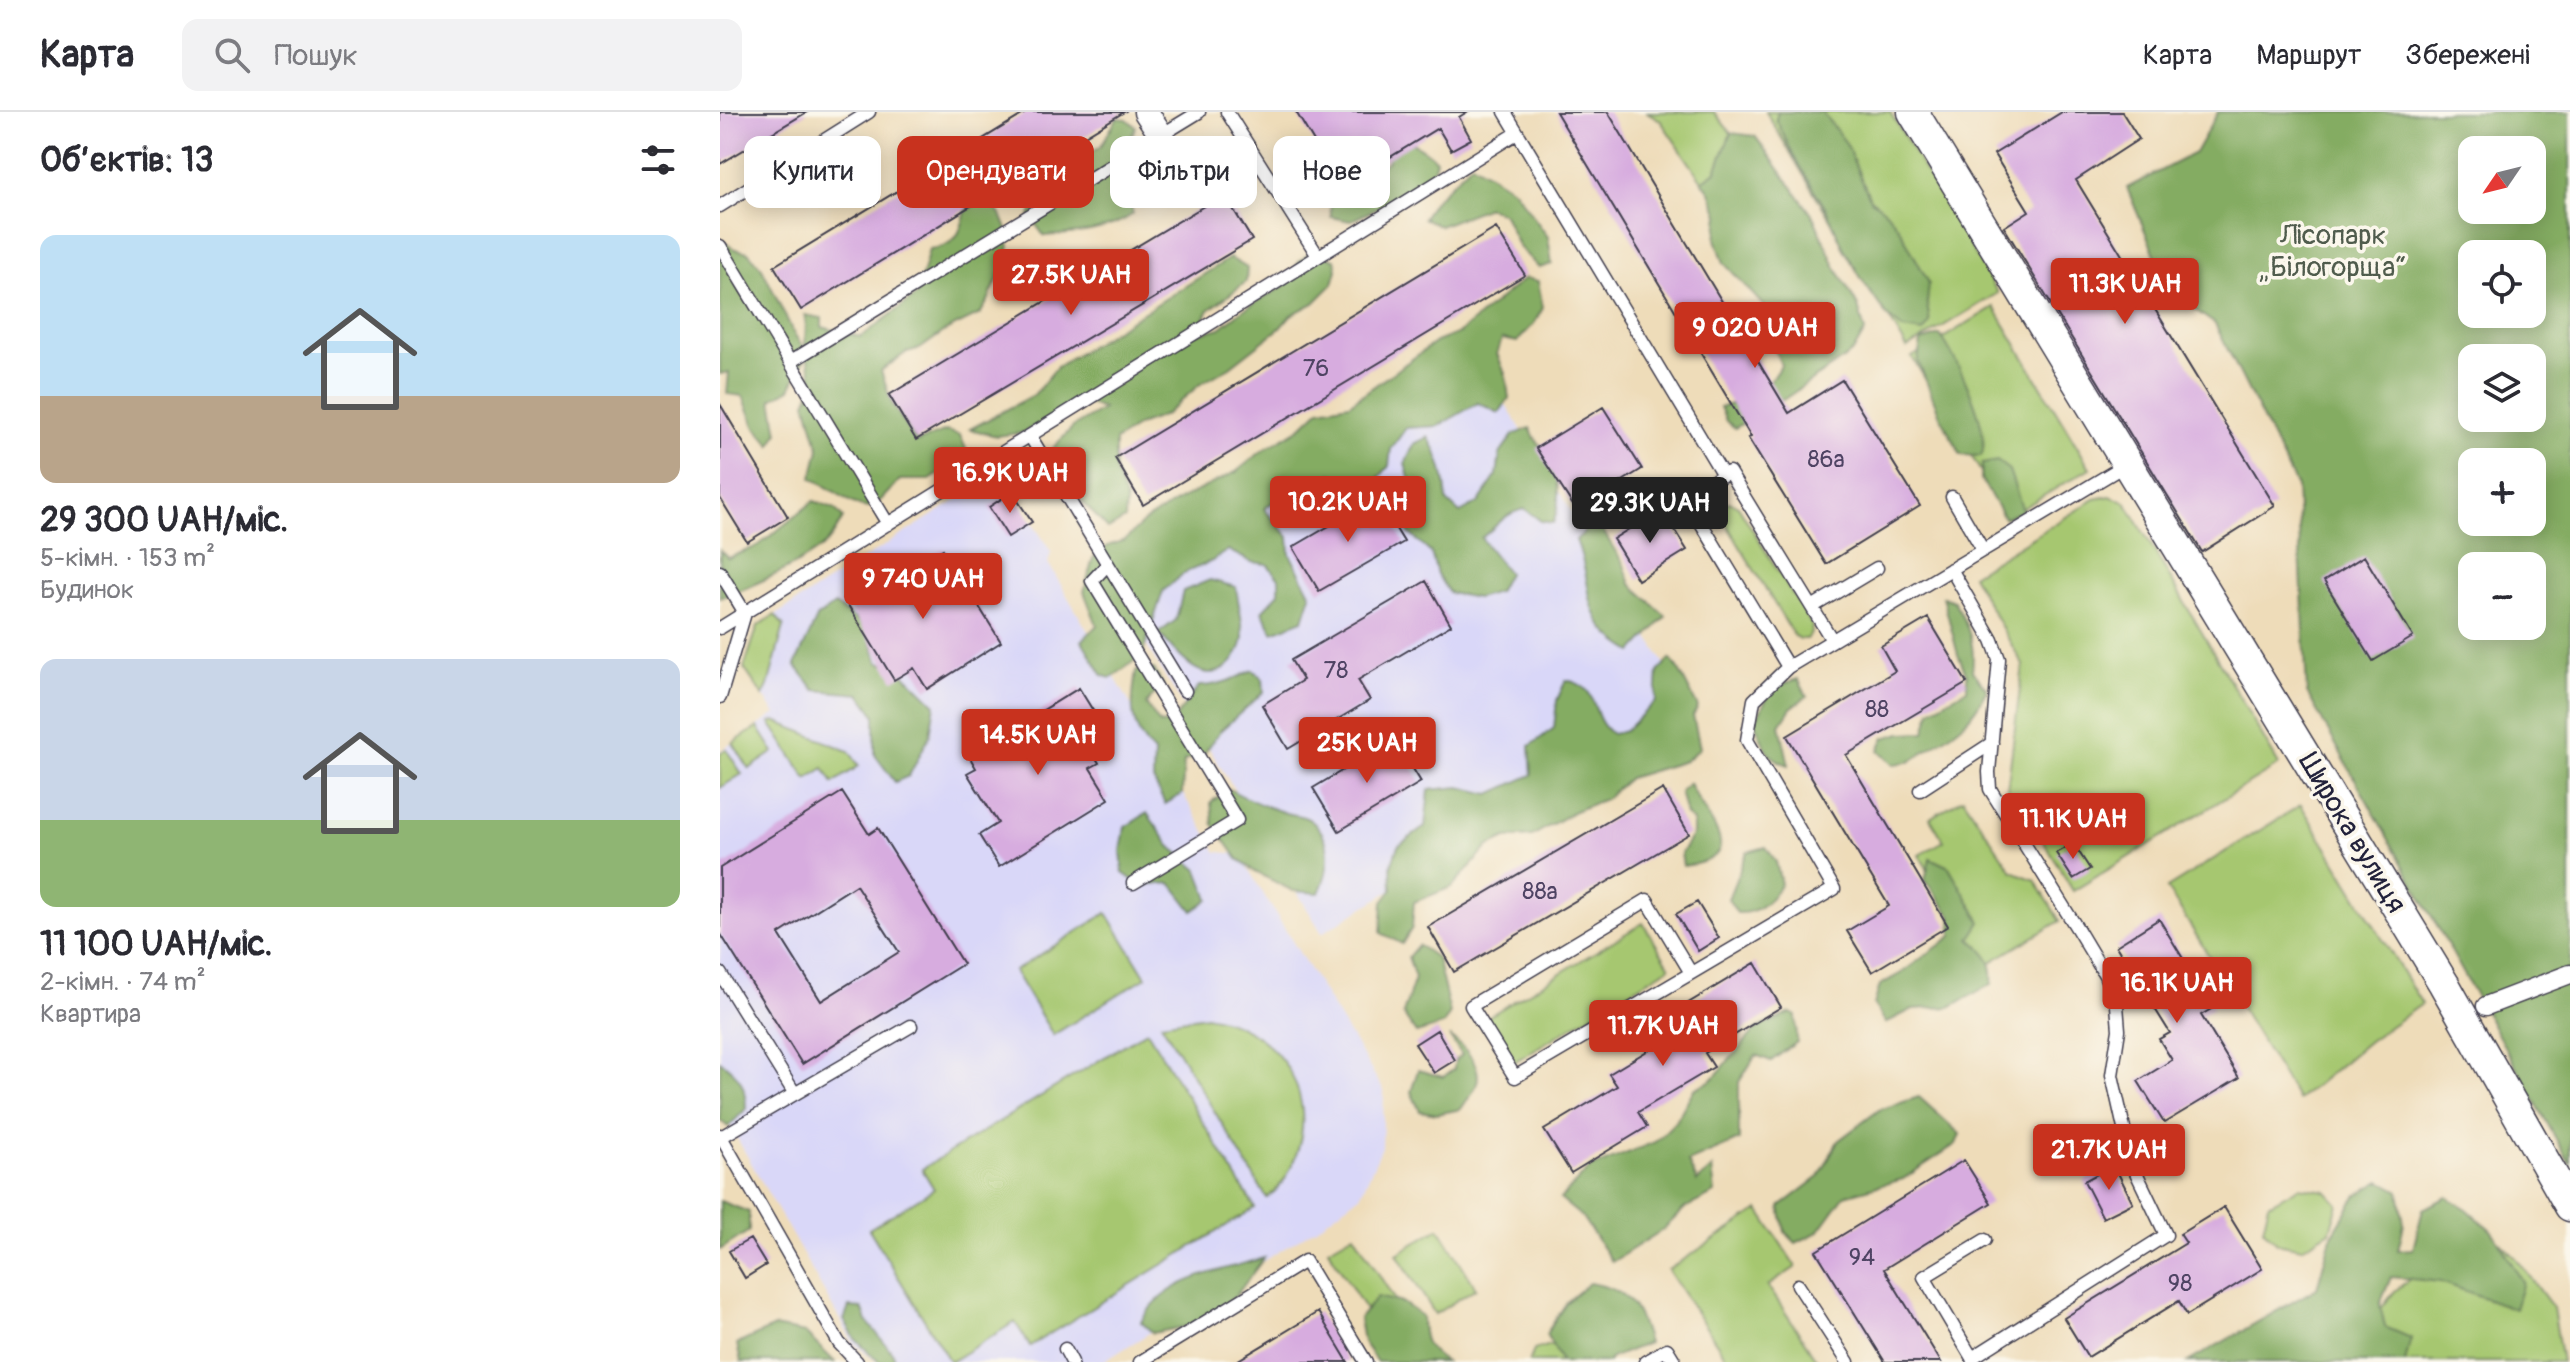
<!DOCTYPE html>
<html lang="uk">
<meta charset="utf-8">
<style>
body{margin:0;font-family:Pangolin,sans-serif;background:#f2f2f3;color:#2b2b33;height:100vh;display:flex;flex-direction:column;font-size:30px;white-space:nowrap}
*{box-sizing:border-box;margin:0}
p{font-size:26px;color:#7c7c81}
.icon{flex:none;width:44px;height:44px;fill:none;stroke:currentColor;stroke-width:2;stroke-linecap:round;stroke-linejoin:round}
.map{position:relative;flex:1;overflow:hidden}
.panel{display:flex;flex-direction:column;background:#fff;width:720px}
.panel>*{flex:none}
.banner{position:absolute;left:24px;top:24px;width:760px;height:72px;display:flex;gap:16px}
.needle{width:52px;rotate:235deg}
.controls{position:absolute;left:1738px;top:24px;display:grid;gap:16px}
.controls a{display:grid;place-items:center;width:88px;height:88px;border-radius:16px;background:#fff;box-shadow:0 4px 20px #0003;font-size:40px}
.price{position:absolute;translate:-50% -68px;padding:0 18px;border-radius:8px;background:#c8321e;color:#fff;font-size:26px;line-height:52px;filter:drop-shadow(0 2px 4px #0008)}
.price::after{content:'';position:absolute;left:50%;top:48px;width:24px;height:18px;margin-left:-12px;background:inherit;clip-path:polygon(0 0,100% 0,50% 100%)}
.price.selected{background:#222;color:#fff}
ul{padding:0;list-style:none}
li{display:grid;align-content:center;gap:16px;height:424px;padding:0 40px}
li span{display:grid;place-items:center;height:248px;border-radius:16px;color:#555}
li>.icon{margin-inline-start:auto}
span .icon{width:144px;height:144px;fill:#fffc;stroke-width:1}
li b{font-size:34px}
h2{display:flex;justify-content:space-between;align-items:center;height:96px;padding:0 40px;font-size:34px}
.chip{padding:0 28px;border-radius:16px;background:#fff;box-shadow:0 4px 20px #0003;font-size:28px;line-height:72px}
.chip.selected{background:#c8321e;color:#fff}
header{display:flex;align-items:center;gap:48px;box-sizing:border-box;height:112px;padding:0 40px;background:#fff;border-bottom:2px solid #e1e1e2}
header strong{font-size:38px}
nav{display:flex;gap:44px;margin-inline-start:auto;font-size:28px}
.search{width:560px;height:72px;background:#f2f2f3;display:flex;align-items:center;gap:20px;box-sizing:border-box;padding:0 28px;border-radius:16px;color:#7c7c81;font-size:30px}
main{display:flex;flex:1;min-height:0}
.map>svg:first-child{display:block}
.built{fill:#d9d7f8}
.green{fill:#a6c76f;stroke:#647455;stroke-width:2}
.forest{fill:#84ac62;stroke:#53674e;stroke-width:2;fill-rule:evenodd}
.building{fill:#d7acdf;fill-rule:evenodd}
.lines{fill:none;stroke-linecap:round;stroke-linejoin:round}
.service-casing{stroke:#413e4e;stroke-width:15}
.pedestrian-casing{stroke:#413e4e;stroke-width:21}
.minor-casing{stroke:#413e4e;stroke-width:27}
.tertiary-casing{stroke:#413e4e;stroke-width:33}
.service{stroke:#fff;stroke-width:12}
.pedestrian{stroke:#fff;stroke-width:18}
.minor{stroke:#fff;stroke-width:24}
.tertiary{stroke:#fff;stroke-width:30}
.labels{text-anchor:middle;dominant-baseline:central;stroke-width:7;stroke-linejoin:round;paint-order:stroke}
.number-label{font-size:24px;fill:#4f4464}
.park-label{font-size:28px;fill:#505c4d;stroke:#fbf7ec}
.street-label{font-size:28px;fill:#22223b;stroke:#fbf7ec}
</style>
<header>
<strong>Карта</strong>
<div class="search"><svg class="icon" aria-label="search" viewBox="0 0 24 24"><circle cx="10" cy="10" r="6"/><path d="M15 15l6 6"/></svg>Пошук</div>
<nav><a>Карта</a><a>Маршрут</a><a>Збережені</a></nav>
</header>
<main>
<section class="panel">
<h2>Об’єктів: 13<svg class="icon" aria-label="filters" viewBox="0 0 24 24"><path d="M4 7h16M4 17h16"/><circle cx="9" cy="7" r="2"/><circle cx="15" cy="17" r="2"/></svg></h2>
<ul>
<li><span style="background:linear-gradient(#bfe0f5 65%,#b9a48a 0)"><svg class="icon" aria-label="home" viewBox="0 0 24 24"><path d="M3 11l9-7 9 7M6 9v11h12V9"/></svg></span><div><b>29 300 UAH/міс.</b><p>5-кімн. · 153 m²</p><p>Будинок</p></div></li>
<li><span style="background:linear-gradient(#c9d6e8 65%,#8fb573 0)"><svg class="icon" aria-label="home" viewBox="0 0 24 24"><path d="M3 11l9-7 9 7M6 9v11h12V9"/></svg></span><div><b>11 100 UAH/міс.</b><p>2-кімн. · 74 m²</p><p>Квартира</p></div></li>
</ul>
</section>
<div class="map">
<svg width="1850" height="1250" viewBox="0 0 1850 1250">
<rect width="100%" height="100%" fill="#fbf7ec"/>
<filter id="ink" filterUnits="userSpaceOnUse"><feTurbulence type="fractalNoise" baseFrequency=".0125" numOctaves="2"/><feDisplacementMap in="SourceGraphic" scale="16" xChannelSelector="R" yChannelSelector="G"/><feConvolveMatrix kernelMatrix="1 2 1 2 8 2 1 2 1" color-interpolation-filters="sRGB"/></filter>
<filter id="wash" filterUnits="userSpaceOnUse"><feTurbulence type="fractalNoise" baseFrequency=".006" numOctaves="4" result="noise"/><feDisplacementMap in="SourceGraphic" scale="32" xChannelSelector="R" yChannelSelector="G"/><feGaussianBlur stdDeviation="1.8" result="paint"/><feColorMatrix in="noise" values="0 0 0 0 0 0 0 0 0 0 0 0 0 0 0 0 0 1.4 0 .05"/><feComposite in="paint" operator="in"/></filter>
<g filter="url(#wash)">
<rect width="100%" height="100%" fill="#eedcb9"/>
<path class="built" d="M758 247 970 593 602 821 389 472Z
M281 360 331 440 328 451 497 740 519 742 664 979 662 1035 641 1082 601 1113 383 1250H157L133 1231 0 996V639L56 602 24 556 38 514Z"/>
<path class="green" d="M927 0H994L1011 21 996 59 982 69 940 8Z
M1046 0H1170L1278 181 1187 236Z
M1274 195 1370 356 1288 405 1192 245Z
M1390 384 1405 390 1410 397 1559 653 1353 779 1329 738 1287 678 1303 553 1252 463 1375 387Z
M1009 390 1018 394 1092 514 1091 521 1087 527H1080L1074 524 1001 403 1003 393Z
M55 503 64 514 48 574 43 584 24 556 38 514Z
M55 609 129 639 139 654 113 671 104 656 87 667 50 611Z
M38 615 54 640 29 657 13 631Z
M6 637 22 662 0 676V641Z
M1243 686 1292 759 1315 768 1340 809 1266 853 1199 743 1224 729 1210 706Z
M1581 693 1702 892 1649 929 1578 988 1447 776Z
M387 801 426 865 333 923 294 859Z
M923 811 950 855 794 950 766 906Z
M486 904C551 914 599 974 577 1040 570 1060 564 1073 547 1086L441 911Z
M427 919 535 1096 310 1234 295 1210 230 1250 149 1117 214 1077 202 1057Z
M1579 1075 1606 1079 1618 1092 1610 1119 1582 1136 1557 1131 1543 1117 1549 1092Z
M1039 1098 1076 1155 1048 1174 1098 1250H1009L948 1158Z
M1759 1110 1796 1146 1833 1196 1842 1250H1663L1652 1208 1675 1179Z
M719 1116 756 1176 715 1202 677 1142Z
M634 1122 713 1250H678L608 1137Z
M829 1233 837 1235 846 1250H809L814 1238Z"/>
<path class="forest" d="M1058 0H1102L1126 31 1150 87 1166 99 1179 116 1209 171 1207 192 1210 211 1203 220 1183 217 1167 204 1144 171 1123 135 1106 97 1074 45 1056 7Z
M1498 0H1850V1052L1587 581 1577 375 1495 212 1451 181 1407 76 1475 41ZM1752 38H1812V98H1752ZM1752 142H1812V202H1752ZM1752 246H1812V306H1752ZM1752 350H1812V410H1752ZM1752 454H1812V514H1752Z
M397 6 407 7 416 15 403 41 409 54 398 81 410 88 413 102C389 120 352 122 324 124L310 104 320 81 350 52 381 34Z
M1011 21 1035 24 1093 104 1114 152 1138 194 1145 219 1133 240 1066 286 1015 316 1006 309 1000 295 1039 285 1061 253 1051 228 1053 204 1004 151 996 127 999 103 990 80 982 69 996 59Z
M664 24C686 27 701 33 716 48L714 56 699 74 675 88 630 109 611 105 610 84 631 74 668 49Z
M752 51 794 78 828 125 832 152 819 156 798 134 784 102 768 95 720 114 703 106 714 89Z
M259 91 273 94 282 105 288 120 289 134 286 149 268 189 260 202 225 219 201 236 187 240 161 259 172 292 197 330 226 319 240 323 246 337 238 349 210 368H180L160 389 147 396 133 391 92 366 99 337 86 290C99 263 87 257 85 231 85 221 87 213 85 203L102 206V215L141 225 197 183 209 137C235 135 241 122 246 98Z
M0 128 15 137 28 140 42 156 73 220 87 242 70 277 52 287 58 321 51 333 35 314 23 284 7 282 9 260 0 262Z
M590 140 615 147 617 158 613 172 594 191 571 203 560 216 510 255 479 273 445 303 419 313 395 329V359L406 389 405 407 388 417 352 379 330 362 331 338 353 315 383 297 362 289 302 321 276 324 250 317 314 283 337 255 510 146 527 156 526 170 489 198 476 222 500 216 523 198 564 174 579 150Z
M805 166 818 169 823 196 813 213 797 230 782 227 777 242 786 264 789 286 779 301 758 291 718 314 686 316 671 337 669 354 651 375 611 362 593 376 565 381 544 397 569 425 570 442 591 483 583 508 553 520 542 499 559 481V466L547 452 531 450 508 438 492 449 464 461 443 479 422 544 391 566 383 564 362 529 377 513 364 480 373 446 388 434 405 428 425 409 461 387 516 360 542 339 580 316 600 297 629 292 716 230 739 221Z
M1220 223C1236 244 1273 320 1261 344L1241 343 1221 306 1198 249 1201 229Z
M810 316 816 328 837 351C836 372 842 390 833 411L821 409 805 397C784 401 778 414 761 426L788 461 778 480 757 486 729 481 717 462 711 441 688 420 682 400 695 386 685 352 694 332 708 325C721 346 725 365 727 389L740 401 758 391 777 363 780 342 793 323Z
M1277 349 1289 358 1303 399 1284 406 1261 367 1262 352Z
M94 389 114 396 123 406C119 413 115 421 110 427 93 448 26 477 0 486V438L8 446 38 434Z
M868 416 883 419 904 453 911 472 946 504 913 540C858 509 876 477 856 428Z
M490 468 516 475C518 491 523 509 523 525 523 533 515 548 509 553 482 577 457 541 439 521L456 508 463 479Z
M1223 485 1234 489C1247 512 1256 531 1252 559L1267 577C1252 608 1240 617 1211 635 1195 645 1194 651 1173 652L1159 638 1164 626 1181 621 1205 620 1211 598 1247 577V563L1238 543Z
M115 493 145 514 158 550 179 557 215 592 210 623 189 664 175 670 155 643V603L140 582 95 578 75 553 98 504Z
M950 547 958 556 978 595 973 604 980 636 965 649 909 666 885 687 855 699 812 724 786 726 769 734 732 775 694 790 692 816 682 832 661 821 663 790 672 778 671 754 678 734 705 715 709 678 740 675 770 682 812 663 810 634 834 616 837 588 846 568C883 575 867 603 892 622L905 619 936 589 938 560Z
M434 557 443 573 426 592 440 612 452 610 479 574C499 574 516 567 533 558L543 567 544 580 500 619 484 642 464 649 462 682 445 692 433 668 434 641C408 615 411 594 416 559Z
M1078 567 1087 584 1071 596 1060 613 1069 653C1045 646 1044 632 1035 611 1046 586 1049 574 1078 567Z
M969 671C984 707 1034 746 963 754L961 741 973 722V710L966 703 960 679Z
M509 677C527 687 546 695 566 701 574 703 584 703 590 708 615 726 610 757 599 781L573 779 535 760 518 747 493 712 491 690Z
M427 701 450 734 478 758 489 787 473 799 451 771 421 774 403 761 401 739 405 715Z
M1046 735 1056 750 1061 772C1050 789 1038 802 1017 801L1008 787 1027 740Z
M1210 746 1229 755 1261 810 1250 827C1267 841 1274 849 1272 872L1230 895 1193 897 1166 911 1154 893 1160 873 1180 862 1232 824 1231 803 1205 768Z
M698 833 717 846 730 901 723 913 696 921 683 902 695 866 688 845Z
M1071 901 1076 904 1077 930 1051 949 1036 943 1019 970V1028L968 1050 977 1070 992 1056 995 1081 965 1096 944 1117 892 1150 862 1105 840 1087 870 1056 935 1030 956 1009 974 977 992 968 1036 917Z
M729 924C744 934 764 954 756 974 753 982 745 990 741 997L717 1002 700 999 691 980 698 958 723 965 734 957 735 948 742 943Z
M0 949C20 962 26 973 26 997L8 1015 0 1008Z
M1199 985 1240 1022 1236 1032 1183 1067 1125 1083 1098 1120 1076 1131 1065 1120 1060 1095 1099 1065 1118 1029 1159 998Z
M1661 1069 1679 1079 1684 1112 1678 1138 1693 1137 1703 1097 1727 1085 1747 1097 1772 1119 1803 1170 1795 1197 1721 1170 1671 1165 1660 1192 1665 1215 1691 1226 1685 1250H1468L1597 1176 1611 1125 1637 1083Z
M0 1089 29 1100V1119L0 1138Z
M544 1146 515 1185 469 1214 433 1221 421 1210C445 1165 501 1159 544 1146Z
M869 1171C910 1177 917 1195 928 1231L891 1246 888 1250H842L826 1222 847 1190Z
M657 1185 683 1191 702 1204C702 1228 705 1237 726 1250H657L643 1230 639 1206Z
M129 1195 142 1196 147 1209 174 1243 173 1250H159L135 1227 124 1208Z
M54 1215 85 1221 115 1250H21L17 1232Z"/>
<g id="blocks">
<path class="building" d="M0 0H87L0 52Z
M307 0H404L81 198 54 154Z
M576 0H747L739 5 751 27 731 38 718 16 621 75Z
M836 0H888L1069 301 1122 268 1200 394 1106 452 1028 326 1031 325Z
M1342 0H1402L1419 27 1356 68 1555 394 1482 440 1284 115 1309 99 1274 42Z
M504 82 532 128 196 328 169 283Z
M776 116 805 163 423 393 395 346Z
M0 292 68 405 27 430 0 386Z
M883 295 922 357 856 398 816 336Z
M292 380 312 410 288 425 269 395Z
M657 386 684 430 599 479 573 435Z
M941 397 967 438 918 468 893 427Z
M223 437 281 530 207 577 194 556 174 568 123 485 156 465 162 475Z
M1644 444 1693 525 1653 549 1604 469Z
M706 469 731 513 638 568 650 588 568 637 542 593 583 568 571 548Z
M1208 506 1247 571 1126 643 1228 814 1152 860 1127 819 1169 794 1067 624 1175 559 1161 534Z
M359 576 380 610 361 621 379 651 370 656 389 687 279 755 259 723 278 711 247 661 256 656 249 644Z
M675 627 701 670 619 719 593 676Z
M943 677 969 722 734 860 708 815Z
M122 680 149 722 158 716 243 852 82 952 0 821V756ZM136 773 179 840 101 889 59 822Z
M1353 731 1370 757 1353 767 1336 741Z
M977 790 999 826 978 839 956 802Z
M1439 807 1493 896 1481 903 1519 966 1444 1011 1418 969 1452 948 1439 927 1450 921 1396 834Z
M1035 851 1061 895 985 941 994 955 918 1000 927 1015 851 1061 824 1018 897 974 889 962 965 916 955 899Z
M717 918 735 948 714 961 695 932Z
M1244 1048 1271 1091 1164 1157 1221 1250H1165L1096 1139Z
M1394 1053 1413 1091 1383 1106 1364 1069Z
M1504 1095 1542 1157 1467 1203 1459 1189 1368 1245 1344 1206 1466 1131 1460 1122Z
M30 1127 46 1153 25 1166 9 1139Z
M598 1200 628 1250H515Z"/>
</g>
</g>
<g filter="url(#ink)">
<use href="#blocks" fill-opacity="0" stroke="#413e4e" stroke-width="2"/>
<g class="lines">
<g class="service-casing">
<path id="service" d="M507 0 598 144
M785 0 1003 363 966 386 1068 555
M0 94 149 0
M0 134 168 412
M70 250 479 0
M310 324 465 579
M1003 363 1009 360 1112 528
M1232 385 1263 438
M387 453 372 469 517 708 413 771
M1231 457 1272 528 1279 547 1269 660 1270 677 1358 818 1385 863 1397 893 1399 918 1392 963 1412 1052 1446 1123 1252 1246 1253 1250
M0 460 25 501 0 585
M1092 495 1157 456
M0 516 797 21
M1200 678 1272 631
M0 861 75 982
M971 861 927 788 751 894 795 965 1114 777 1027 628 1034 588 1068 555 1407 352
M0 1023 119 1231 137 1250
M1 1025 191 914
M1078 1173 1128 1250
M345 1237 352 1250
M1252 1246 1204 1165 1265 1128
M420 1250 585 1149 646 1250
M925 1250 947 1237 955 1250"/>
</g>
<g class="pedestrian-casing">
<path id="pedestrian" d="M1766 894 1850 862"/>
</g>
<g class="minor-casing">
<path id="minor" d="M426 0 441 23"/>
</g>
<g class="tertiary-casing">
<path id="tertiary" d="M1193 0 1724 872 1850 1094"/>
</g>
<use href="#service" class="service"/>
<use href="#pedestrian" class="pedestrian"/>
<use href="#minor" class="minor"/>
<use href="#tertiary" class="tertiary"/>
</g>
</g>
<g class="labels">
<g class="number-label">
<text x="596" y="256">76</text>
<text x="1106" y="347">86а</text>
<text x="616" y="558">78</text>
<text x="1157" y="597">88</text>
<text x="820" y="779">88а</text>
<text x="1142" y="1145">94</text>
<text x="1460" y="1171">98</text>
</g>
<g class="park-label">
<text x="1613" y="123">Лісопарк<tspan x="1613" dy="32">„Білогорща“</tspan></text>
</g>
<g class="street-label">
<text transform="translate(1632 721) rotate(59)">Широка вулиця</text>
</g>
</g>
</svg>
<div class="controls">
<a><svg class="needle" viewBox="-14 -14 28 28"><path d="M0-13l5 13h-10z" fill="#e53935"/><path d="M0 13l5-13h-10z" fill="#7c7c81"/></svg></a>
<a><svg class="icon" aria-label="locate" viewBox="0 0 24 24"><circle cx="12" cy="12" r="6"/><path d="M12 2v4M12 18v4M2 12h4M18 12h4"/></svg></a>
<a><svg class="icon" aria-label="layers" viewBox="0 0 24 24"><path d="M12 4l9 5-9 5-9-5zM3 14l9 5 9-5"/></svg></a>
<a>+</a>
<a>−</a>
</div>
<b class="price" style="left:351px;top:205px">27.5K UAH</b>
<b class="price" style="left:1405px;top:214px">11.3K UAH</b>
<b class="price" style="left:1035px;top:258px">9 020 UAH</b>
<b class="price" style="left:290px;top:403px">16.9K UAH</b>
<b class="price" style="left:628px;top:432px">10.2K UAH</b>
<b class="price selected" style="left:930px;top:433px">29.3K UAH</b>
<b class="price" style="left:203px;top:509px">9 740 UAH</b>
<b class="price" style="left:318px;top:665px">14.5K UAH</b>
<b class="price" style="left:647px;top:673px">25K UAH</b>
<b class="price" style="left:1353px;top:749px">11.1K UAH</b>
<b class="price" style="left:1457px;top:913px">16.1K UAH</b>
<b class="price" style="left:943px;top:956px">11.7K UAH</b>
<b class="price" style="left:1389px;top:1080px">21.7K UAH</b>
<div class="banner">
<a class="chip">Купити</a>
<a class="chip selected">Орендувати</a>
<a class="chip">Фільтри</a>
<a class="chip">Нове</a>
</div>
</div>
</main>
